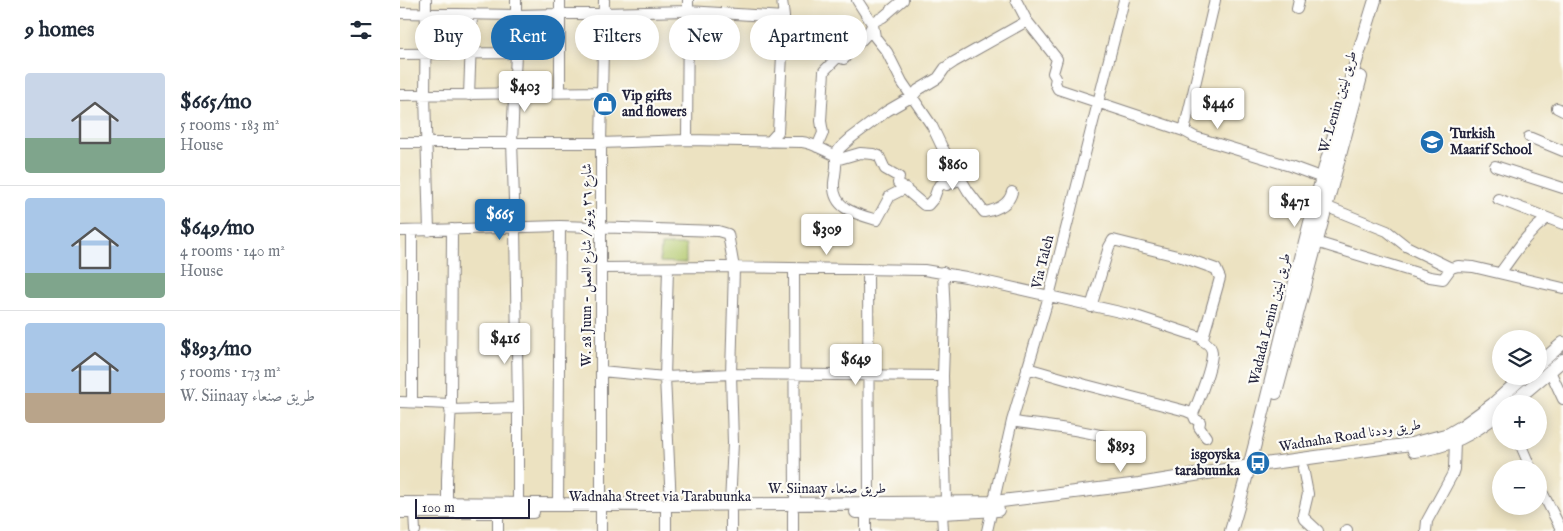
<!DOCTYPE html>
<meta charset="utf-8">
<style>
body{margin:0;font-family:"IM FELL English",Amiri,serif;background:#f2f2f3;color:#1f2937;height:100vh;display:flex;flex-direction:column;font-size:19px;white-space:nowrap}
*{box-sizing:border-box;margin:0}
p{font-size:16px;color:#747a83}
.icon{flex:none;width:28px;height:28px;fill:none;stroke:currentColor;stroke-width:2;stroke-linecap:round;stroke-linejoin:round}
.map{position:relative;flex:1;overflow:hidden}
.details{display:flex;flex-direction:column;background:#fff;width:400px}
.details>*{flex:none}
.banner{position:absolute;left:15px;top:15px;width:475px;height:45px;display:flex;gap:10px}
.controls{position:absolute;left:1092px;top:330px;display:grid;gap:10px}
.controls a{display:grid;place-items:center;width:55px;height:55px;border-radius:50%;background:#fff;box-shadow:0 2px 12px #0003;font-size:25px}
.scale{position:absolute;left:15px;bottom:12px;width:115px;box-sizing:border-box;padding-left:5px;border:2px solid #22223b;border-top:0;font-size:14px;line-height:18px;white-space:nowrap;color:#22223b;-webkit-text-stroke:4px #fdfcf7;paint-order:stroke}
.price{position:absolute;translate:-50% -42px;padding:0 11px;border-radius:5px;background:#fff;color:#222;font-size:16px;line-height:32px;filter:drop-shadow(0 1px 2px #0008)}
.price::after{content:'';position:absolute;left:50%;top:30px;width:15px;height:11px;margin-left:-8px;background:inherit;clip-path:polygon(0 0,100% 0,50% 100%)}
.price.current{background:#1f6fb2;color:#fff}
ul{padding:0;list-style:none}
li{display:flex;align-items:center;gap:15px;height:125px;padding:0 25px}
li+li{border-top:1px solid #e0e1e3}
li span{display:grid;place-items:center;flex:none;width:140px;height:100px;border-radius:5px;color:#555}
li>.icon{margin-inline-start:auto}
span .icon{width:60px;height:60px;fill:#fffc;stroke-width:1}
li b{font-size:21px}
h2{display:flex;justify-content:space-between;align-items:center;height:60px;padding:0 25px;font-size:21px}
.tag{padding:0 18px;border-radius:22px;background:#fff;box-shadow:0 2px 12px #0003;font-size:18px;line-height:45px}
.tag.current{background:#1f6fb2;color:#fff}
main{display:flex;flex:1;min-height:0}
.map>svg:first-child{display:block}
.green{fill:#b1c76b;stroke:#6a7453}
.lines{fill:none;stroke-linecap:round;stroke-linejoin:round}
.minor-casing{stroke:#87827e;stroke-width:12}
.major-casing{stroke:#87827e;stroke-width:14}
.minor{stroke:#fff;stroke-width:10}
.major{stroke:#fff;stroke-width:12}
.labels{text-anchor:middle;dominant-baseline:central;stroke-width:4.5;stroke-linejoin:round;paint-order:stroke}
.poi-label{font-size:14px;font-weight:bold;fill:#22223b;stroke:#fdfcf7;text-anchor:start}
.street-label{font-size:14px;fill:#22223b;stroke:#fdfcf7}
</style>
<main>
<section class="details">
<h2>9 homes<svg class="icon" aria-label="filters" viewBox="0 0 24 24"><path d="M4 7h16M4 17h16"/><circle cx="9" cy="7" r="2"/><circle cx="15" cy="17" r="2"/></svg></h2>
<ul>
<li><span style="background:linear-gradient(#c9d6e8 65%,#7fa58c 0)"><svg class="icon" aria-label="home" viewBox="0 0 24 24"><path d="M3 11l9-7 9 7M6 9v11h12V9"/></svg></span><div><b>$665/mo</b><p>5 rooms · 183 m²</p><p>House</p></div></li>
<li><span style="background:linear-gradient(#a9c7e8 75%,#7fa58c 0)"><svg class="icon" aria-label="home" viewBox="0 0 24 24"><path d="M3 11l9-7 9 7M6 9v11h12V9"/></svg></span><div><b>$649/mo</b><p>4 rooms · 140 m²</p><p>House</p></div></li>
<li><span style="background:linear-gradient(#a9c7e8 70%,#b9a48a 0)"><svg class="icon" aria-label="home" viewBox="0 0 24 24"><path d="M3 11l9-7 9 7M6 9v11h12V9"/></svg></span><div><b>$893/mo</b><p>5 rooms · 173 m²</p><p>W. Siinaay طريق صنعاء</p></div></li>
</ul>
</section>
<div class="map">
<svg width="1163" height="531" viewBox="0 0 1163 531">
<rect width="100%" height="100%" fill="#fdfcf7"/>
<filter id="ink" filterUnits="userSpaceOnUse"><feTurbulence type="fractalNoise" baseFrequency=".02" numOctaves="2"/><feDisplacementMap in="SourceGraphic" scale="10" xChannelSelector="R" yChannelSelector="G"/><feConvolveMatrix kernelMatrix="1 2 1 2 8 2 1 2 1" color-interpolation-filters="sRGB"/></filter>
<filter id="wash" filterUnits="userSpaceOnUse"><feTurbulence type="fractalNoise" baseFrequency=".0096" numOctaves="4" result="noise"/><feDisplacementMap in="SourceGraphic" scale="20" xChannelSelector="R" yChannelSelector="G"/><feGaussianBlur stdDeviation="1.12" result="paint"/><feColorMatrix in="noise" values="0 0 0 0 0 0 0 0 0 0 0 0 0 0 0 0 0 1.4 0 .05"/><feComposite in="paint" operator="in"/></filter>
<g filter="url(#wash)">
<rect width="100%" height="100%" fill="#ece2c1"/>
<path class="green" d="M261 245H286V263L260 262Z"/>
</g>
<g filter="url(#ink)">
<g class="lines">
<g class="minor-casing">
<path id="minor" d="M26 0 25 95 29 231
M116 0V53L112 142 115 228 118 408V503
M160 0V93
M457 0 473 25 475 37 487 52 502 82 532 126 542 147 568 191 584 212C596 210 609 205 612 192
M616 0 627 21 657 59 653 73 656 78 655 83 658 89 784 131 795 137 890 166 928 180
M897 9 899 0
M0 13 117 15 288 11 384 17
M0 54 116 53
M0 95 201 92
M69 95 72 14
M1157 108 1163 111
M784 131 815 0
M1129 137 1163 151
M287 140 288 0
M369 142 378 132 384 17 382 0
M0 143H201L287 140 402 142C414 143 424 151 435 155 438 164 435 173 434 183 432 209 456 214 477 220L490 196 506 188
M417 147 423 133 421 121 424 71 438 57 444 59C452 46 470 37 473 22L483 17 503 0
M435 155 440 148 451 138 487 111 513 96 518 90 538 78 545 68 554 62 627 21
M436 160 460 153 473 154 479 156 485 169 499 177 498 183 524 205H528L534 198 538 187 543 183 547 185 561 179
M1095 166 1163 188
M1098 199 1163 224
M925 206 987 231 1006 246 1051 268 1058 266 1073 267 1163 288
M0 231 160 226 318 231 328 234 334 268 331 374 333 443 330 504
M12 231V402
M916 242 1030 277 1043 279 1051 268
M201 268 322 267 524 270 566 277 733 315 803 338V341C807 343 812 347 812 353 812 368 799 399 793 414
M268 268 265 377 271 505
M394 269 395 503
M468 269 469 504
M543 272 545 316 543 376 546 503
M1100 273C1116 252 1125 235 1146 219
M691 307 709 247 713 240 785 258 816 269 820 278 803 338
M627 368 686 385 786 411 793 414 795 419 800 422 799 427 806 437
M201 371 265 377 331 374 543 376
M1150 371 1163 399
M0 402 51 404
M50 410 118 408
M612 421C624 424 635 424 647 426 678 430 709 436 739 445
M1119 441 1131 469
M903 468 908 494 903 515 904 518 918 531
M1139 486 1162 531
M47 503V479L51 404 52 229
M158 504 160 226
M14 512 15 531
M266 512V531
M331 512V531
M393 512V531
M466 512V531
M542 513 543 531
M98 531V512
M201 531V143L204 0
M587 531 612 421 649 296 724 0
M945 531 947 530
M1026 531 1027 521 1052 475 1054 469 1055 441"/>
</g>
<g class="major-casing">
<path id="major" d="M1139 364 1163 343
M876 393 961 77
M1111 404 1163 360
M1014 451C1052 446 1071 435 1101 412
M0 503 271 505 594 502 739 484 850 466 1011 444 1049 434 1061 427 1093 404 1124 376
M0 512H133
M456 512 542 513 598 510
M831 531C866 415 889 295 922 178 938 118 957 59 975 0"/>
</g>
<use href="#minor" class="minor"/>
<use href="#major" class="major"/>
</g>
</g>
<defs>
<g id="shop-disc" transform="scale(1.25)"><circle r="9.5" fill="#1f6fb2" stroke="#fdfcf7"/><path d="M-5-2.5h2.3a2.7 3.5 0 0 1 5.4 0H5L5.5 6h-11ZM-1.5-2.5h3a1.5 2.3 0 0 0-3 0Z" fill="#fff"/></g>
<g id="school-disc" transform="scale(1.25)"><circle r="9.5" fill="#1f6fb2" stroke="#fdfcf7"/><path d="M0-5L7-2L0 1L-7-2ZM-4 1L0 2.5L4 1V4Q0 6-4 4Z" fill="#fff"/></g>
<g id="bus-disc" transform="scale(1.25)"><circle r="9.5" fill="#1f6fb2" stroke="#fdfcf7"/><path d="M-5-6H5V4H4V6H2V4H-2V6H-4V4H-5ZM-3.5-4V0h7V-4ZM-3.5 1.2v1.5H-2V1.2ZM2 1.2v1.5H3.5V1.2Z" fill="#fff"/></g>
</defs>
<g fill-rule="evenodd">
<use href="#shop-disc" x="205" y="104"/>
<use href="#school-disc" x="1032" y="142"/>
<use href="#bus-disc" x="858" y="463"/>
</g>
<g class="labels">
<g class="poi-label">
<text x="222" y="96">Vip gifts<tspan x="222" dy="16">and flowers</tspan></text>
<text x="1050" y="134">Turkish<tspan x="1050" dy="16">Maarif School</tspan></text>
<text x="840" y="455" text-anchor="end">isgoyska<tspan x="840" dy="16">tarabuunka</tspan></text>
</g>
<g class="street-label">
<text transform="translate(938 102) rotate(-74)">W. Lenin طريق لينين</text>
<text transform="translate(643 262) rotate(-76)">Via Taleh</text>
<text transform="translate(187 265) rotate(-90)">W. 28 Juun - شارع ٢٦ يونيو / شارع العمل</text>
<text transform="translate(870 319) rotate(-76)">Wadada Lenin طريق لينين</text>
<text transform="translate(950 436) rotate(-9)">Wadnaha Road طريق وددنا</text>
<text x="427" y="489">W. Siinaay طريق صنعاء</text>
<text x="260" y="497">Wadnaha Street via Tarabuunka</text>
</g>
</g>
</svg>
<div class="controls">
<a><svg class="icon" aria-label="layers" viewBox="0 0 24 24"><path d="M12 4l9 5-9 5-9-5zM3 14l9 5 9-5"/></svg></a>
<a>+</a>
<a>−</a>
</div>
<div class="scale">100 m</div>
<b class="price" style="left:125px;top:113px">$403</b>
<b class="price" style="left:818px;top:130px">$446</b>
<b class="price" style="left:553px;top:191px">$860</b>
<b class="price" style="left:895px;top:228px">$471</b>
<b class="price current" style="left:100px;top:241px">$665</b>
<b class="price" style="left:427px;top:256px">$309</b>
<b class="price" style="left:105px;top:365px">$416</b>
<b class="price" style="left:456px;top:386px">$649</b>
<b class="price" style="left:721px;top:473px">$893</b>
<div class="banner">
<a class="tag">Buy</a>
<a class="tag current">Rent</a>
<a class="tag">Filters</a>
<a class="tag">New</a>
<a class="tag">Apartment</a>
</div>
</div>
</main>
